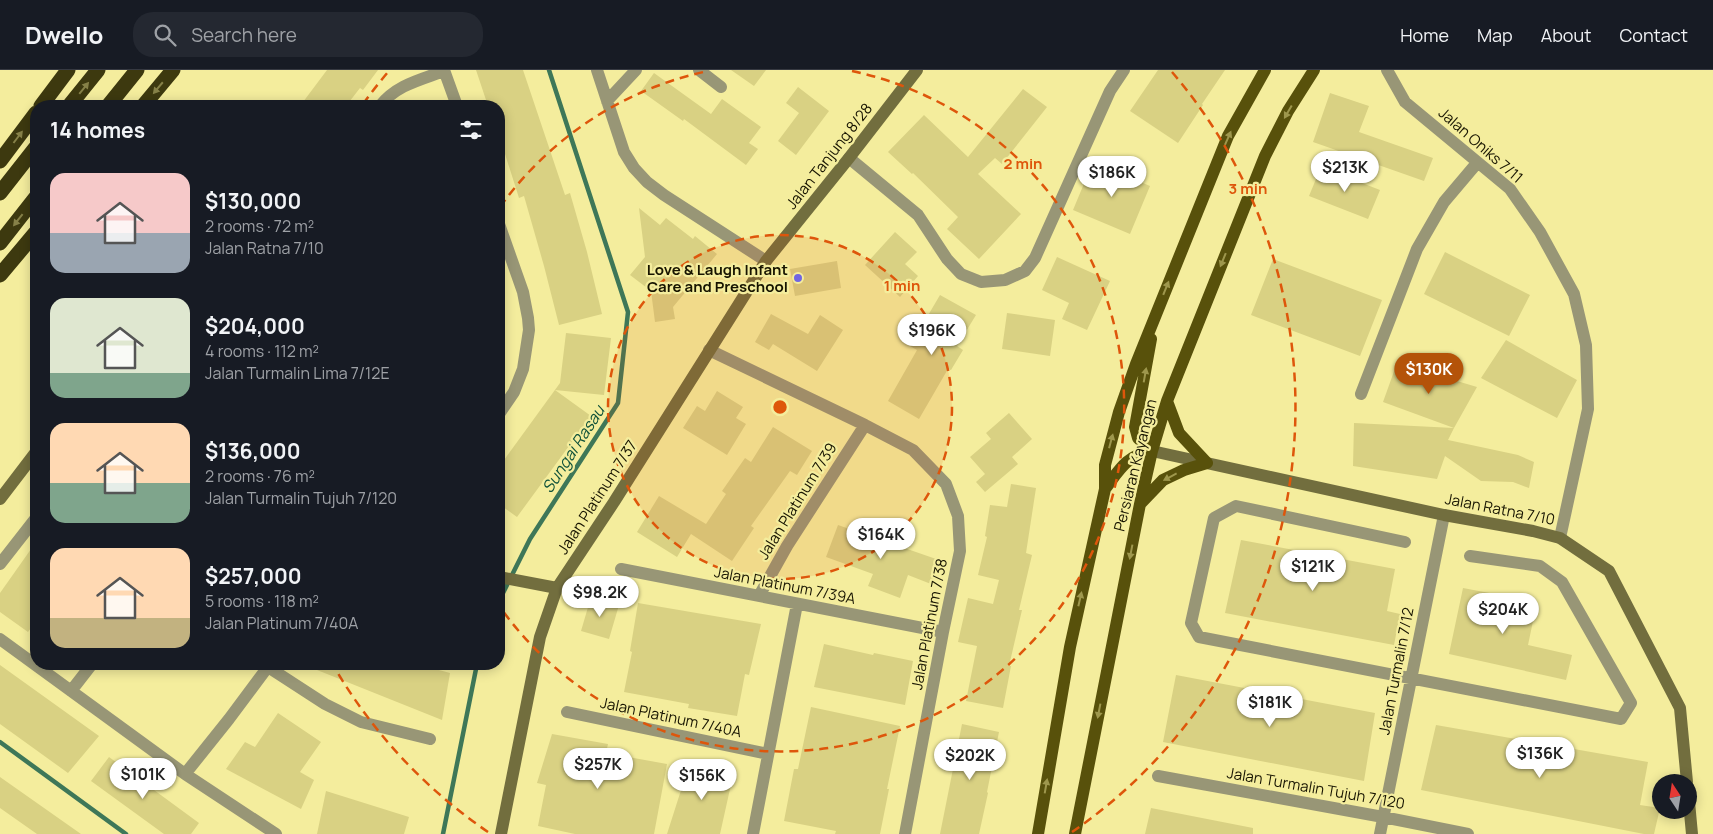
<!DOCTYPE html>
<meta charset="utf-8">
<style>
body{margin:0;font-family:Manrope,sans-serif;background:#242831;color:#f1f3f6;height:100vh;display:flex;flex-direction:column;font-size:19px;white-space:nowrap}
*{box-sizing:border-box;margin:0}
p{font-size:16px;color:#9ea1a6}
.icon{flex:none;width:28px;height:28px;fill:none;stroke:currentColor;stroke-width:2;stroke-linecap:round;stroke-linejoin:round}
.map{position:relative;flex:1;overflow:hidden}
.drawer{position:absolute;left:30px;top:30px;width:475px;height:570px;display:flex;flex-direction:column;background:#171b24;border-radius:20px;box-shadow:0 2px 12px #0003}
.drawer>*{flex:none}
.needle{width:32px;rotate:348deg}
.fabs{position:absolute;left:1652px;top:704px;display:grid;gap:10px}
.fabs a{display:grid;place-items:center;width:45px;height:45px;border-radius:50%;background:#171b24;box-shadow:0 2px 12px #0003;font-size:25px}
.price{position:absolute;translate:-50% -42px;padding:0 11px;border-radius:18px;background:#fff;color:#222;font-size:16px;line-height:32px;filter:drop-shadow(0 1px 2px #0008)}
.price::after{content:'';position:absolute;left:50%;top:30px;width:15px;height:11px;margin-left:-8px;background:inherit;clip-path:polygon(0 0,100% 0,50% 100%)}
.price.selected{background:#b45309;color:#fff}
ul{padding:0;list-style:none}
li{display:flex;align-items:center;gap:15px;height:125px;padding:0 20px}
li span{display:grid;place-items:center;flex:none;width:140px;height:100px;border-radius:15px;color:#555}
li>.icon{margin-inline-start:auto}
span .icon{width:60px;height:60px;fill:#fffc;stroke-width:1}
li b{font-size:21px}
h2{display:flex;justify-content:space-between;align-items:center;height:60px;padding:0 20px;font-size:21px}
header{display:flex;align-items:center;gap:30px;box-sizing:border-box;height:70px;padding:0 25px;background:#171b24;border-bottom:1px solid #363941}
header strong{font-size:24px}
nav{display:flex;gap:28px;margin-inline-start:auto;font-size:18px}
.search{width:350px;height:45px;background:#242831;display:flex;align-items:center;gap:12px;box-sizing:border-box;padding:0 18px;border-radius:20px;color:#9ea1a6;font-size:19px}
.map>svg:first-child{display:block}
.lines{fill:none;stroke-linecap:round;stroke-linejoin:round}
.stream{stroke:#3e7758;stroke-width:4.5}
.building{fill:#d9d183}
.street{stroke:#989676;stroke-width:12}
.secondary{stroke:#726e3e;stroke-width:12}
.primary{stroke:#58510b;stroke-width:12}
.highway{stroke:#3d390f;stroke-width:15}
.oneway{fill:#868148}
.oneway2{fill:#9e974d}
.ring{fill:none;stroke:#de560b;stroke-width:2.5;stroke-dasharray:9 6}
.poi-dot{fill:#7166e1;stroke:#f4ed9d;stroke-width:2}
.labels{text-anchor:middle;dominant-baseline:central;stroke-width:4.5;stroke-linejoin:round;paint-order:stroke}
.street-label{font-size:15px;fill:#171400;stroke:#f4ed9d}
.poi-label{font-size:15px;font-weight:bold;fill:#171400;stroke:#f4ed9d;text-anchor:end}
.water-label{font-size:16px;font-style:italic;fill:#0e5139;stroke:#f4ed9d}
.centre{fill:#de560b;stroke:#f4ed9d;stroke-width:2.5}
.ring-label{font-size:15px;text-anchor:middle;font-weight:bold;fill:#de560b;stroke:#f4ed9d;stroke-width:4.5;stroke-linejoin:round;paint-order:stroke}
</style>
<header>
<strong>Dwello</strong>
<div class="search"><svg class="icon" aria-label="search" viewBox="0 0 24 24"><circle cx="10" cy="10" r="6"/><path d="M15 15l6 6"/></svg>Search here</div>
<nav><a>Home</a><a>Map</a><a>About</a><a>Contact</a></nav>
</header>
<div class="map">
<svg width="1713" height="764" viewBox="0 0 1713 764">
<rect width="100%" height="100%" fill="#f4ed9d"/>
<g class="lines">
<path class="stream" d="M499 531 530 469 618 333 628 242 549 0
M0 672 126 764
M443 764 477 594"/>
</g>
<path class="building" d="M327 0H378L363 20 360 18 346 36H300Z
M476 0H523L565 125 570 123 587 182 602 244 559 255 544 196 524 126 519 128 499 65V36H488Z
M731 0H766L754 16Z
M1158 0H1225L1202 34 1203 35 1178 73 1130 41Z
M654 3 711 44 722 29 761 57 749 73 758 79 746 95 684 49 683 51 641 21Z
M798 17 829 41 796 85 778 71 799 43 786 33Z
M1023 19 1047 37 1002 94 995 88 978 104 1021 144 979 189 947 159 958 147 913 103 912 104 888 82 924 45 968 87Z
M1330 23 1369 36 1359 62 1433 88 1424 111 1313 72Z
M1093 92 1150 116 1130 164 1073 140Z
M1321 97 1380 120 1368 149 1309 126Z
M639 138 660 155 666 148 693 169 695 166 717 184 673 237 675 249 655 252 651 221 630 205 645 187Z
M895 162 917 182 905 194 918 206 900 227 865 195Z
M1445 182 1530 225 1509 266 1424 224Z
M1057 187 1110 211 1087 260 1062 249 1069 233 1042 220Z
M1273 189 1382 230 1360 286 1251 245Z
M837 191 841 218 795 226 790 199Z
M940 225 976 245 957 276 963 280 951 300 948 299 919 349 888 331 917 280 910 276Z
M1007 243 1055 250 1050 286 1002 279Z
M771 244 808 264 820 245 843 260 817 301 773 274 769 280 755 272Z
M566 263 611 268 604 325 555 320 591 346 517 447 499 434V397L560 313Z
M1506 270 1577 310 1557 348 1481 308Z
M1397 293 1477 317 1454 358 1383 332Z
M717 321 743 337 736 348 746 354 727 385 683 358 697 336 705 341Z
M1009 343 1032 369 1012 387 1018 394 985 422 976 412 985 404 970 387 991 369 986 363Z
M1354 353 1454 358 1448 370 1518 385 1534 392 1529 418 1513 412 1481 411 1445 386 1437 409 1353 396Z
M773 357 812 381 797 405 790 401 751 456 754 458 732 491 691 464 677 487 637 462 659 426 706 454 726 424 722 421 745 388 751 392Z
M1011 414 1036 418 1026 483 1032 485 1019 540H1022L1009 596H1011L1003 638 966 631 977 576 958 572 968 528 993 534 999 510 978 505 987 467 985 466 990 435 1007 437Z
M838 455 939 490 931 514 908 505 900 528 868 516 873 504 826 487Z
M1241 470 1395 499 1387 541 1400 544 1394 575 1225 543Z
M36 472V551L28 562 0 542V523Z
M1463 518 1537 532 1528 575 1572 585 1566 610 1449 584Z
M591 527 619 535 609 569 581 561Z
M638 533 761 554 749 605 745 604 737 646 688 638 689 634 624 622 632 582 630 581Z
M824 574 873 585 874 583 913 591 905 635 814 617Z
M302 594H417L450 603 442 650Z
M0 595 99 666 68 703 0 654Z
M1176 605 1375 643 1364 711 1163 672Z
M811 637 900 656 887 719H889L880 764H835L836 761 784 751 794 699H798Z
M278 643 321 672 300 702 314 710 301 739 226 699 245 672 255 677Z
M962 654 999 662 987 722 988 723 979 764H940Z
M1436 655 1648 692 1640 735 1660 738 1654 764H1644L1421 720Z
M552 664 608 674 606 683 667 694 654 764H575L538 756 546 715 537 713Z
M109 687 199 753 191 764H164L91 711Z
M690 692 734 701 720 764H667Z
M0 707 81 764H37L0 738Z
M326 721 409 747 404 764H317Z
M1151 738 1253 758V764H1145Z"/>
<g class="lines">
<path class="street" d="M444 0 457 36
M597 0 624 82 634 98 647 112 664 125 766 191
M699 0 721 17
M1387 0 1405 32 1510 119 1540 162 1574 224 1586 275 1588 339 1560 468
M607 31 636 0
M380 36C396 15 420 10 444 1
M849 88 918 145 947 189 961 204 981 212 1005 210 1025 201 1035 188 1110 21 1124 0
M499 154 523 222 528 248 529 260 523 299 514 322 499 344
M709 280 865 355 913 380 946 414 958 446 960 481 943 562 905 764
M1361 324 1417 179 1444 132 1477 93
M1405 472 1236 436 1214 448 1191 553 1199 567 1621 649 1631 633 1562 512 1540 496 1470 486
M0 494 36 448
M621 499 943 562
M759 526 787 476 865 355
M0 569 185 704 276 764
M268 597 325 634 361 652 430 669
M71 621 92 594
M567 642 768 684
M185 704 229 649 270 594
M1158 706 1383 747 1468 764
M753 764 797 534
M1380 764 1444 445"/>
<path class="secondary" d="M1152 381 1444 445 1533 461 1560 468 1609 501 1680 638 1687 712
M0 429 36 382
M499 507 557 518
M1689 732 1692 764
M501 764 540 567 557 518 614 432 766 191 849 88 917 0"/>
<path class="primary" d="M1151 269 1135 357 1138 368 1152 381
M1105 419C1120 399 1126 386 1152 381
M1140 434 1163 410 1184 400 1207 393 1179 363 1167 331
M1038 764 1070 577 1105 419V395L1119 342 1136 294 1228 66 1265 0
M1075 764 1140 434 1152 381 1167 331 1265 86 1288 41 1314 0"/>
<path class="highway" d="M41 36 68 0
M69 36 98 0
M108 36 137 0
M143 36 173 0
M0 91 36 43
M0 123 36 77
M0 173 36 127
M0 205 36 162"/>
</g>
<defs><path id="oneway-solid" d="M-6-.8H1V-3.2L6.5 0L1 3.2V.8H-6Z" transform="scale(1.25)"/></defs>
<g class="oneway">
<use href="#oneway-solid" transform="translate(84 18) rotate(-51)"/>
<use href="#oneway-solid" transform="translate(158 18) rotate(130)"/>
<use href="#oneway-solid" transform="translate(18 67) rotate(-53)"/>
<use href="#oneway-solid" transform="translate(18 150) rotate(128)"/>
</g>
<g class="oneway2">
<use href="#oneway-solid" transform="translate(1288 42) rotate(120)"/>
<use href="#oneway-solid" transform="translate(1228 68) rotate(-66)"/>
<use href="#oneway-solid" transform="translate(1223 190) rotate(112)"/>
<use href="#oneway-solid" transform="translate(1166 218) rotate(-68)"/>
<use href="#oneway-solid" transform="translate(1145 305) rotate(-80)"/>
<use href="#oneway-solid" transform="translate(1111 371) rotate(-75)"/>
<use href="#oneway-solid" transform="translate(1170 407) rotate(152)"/>
<use href="#oneway-solid" transform="translate(1131 482) rotate(101)"/>
<use href="#oneway-solid" transform="translate(1080 529) rotate(-77)"/>
<use href="#oneway-solid" transform="translate(1099 641) rotate(101)"/>
<use href="#oneway-solid" transform="translate(1046 716) rotate(-80)"/>
</g>
<circle cx="780" cy="337" r="172" fill="#de560b" fill-opacity=".12"/>
<g class="ring">
<circle cx="780" cy="337" r="172"/>
<path d="M500 137A344 344 0 0 1 708 1M852 1A344 344 0 1 1 500 537"/>
<path d="M488 762A516 516 0 0 1 333 595M363 34A516 516 0 0 1 388 2M1172 2A516 516 0 0 1 1072 762"/>
</g>
<circle class="poi-dot" cx="798" cy="208" r="5"/>
<g class="labels">
<g class="street-label">
<text transform="translate(1481 75) rotate(41)">Jalan Oniks 7/11</text>
<text transform="translate(829 86) rotate(-52)">Jalan Tanjung 8/28</text>
<text transform="translate(1135 395) rotate(-76)">Persiaran Kayangan</text>
<text transform="translate(597 427) rotate(-57)">Jalan Platinum 7/37</text>
<text transform="translate(797 431) rotate(-58)">Jalan Platinum 7/39</text>
<text transform="translate(1500 439) rotate(11)">Jalan Ratna 7/10</text>
<text transform="translate(785 515) rotate(11)">Jalan Platinum 7/39A</text>
<text transform="translate(929 554) rotate(-79)">Jalan Platinum 7/38</text>
<text transform="translate(1396 601) rotate(-79)">Jalan Turmalin 7/12</text>
<text transform="translate(671 647) rotate(12)">Jalan Platinum 7/40A</text>
<text transform="translate(1316 718) rotate(10)">Jalan Turmalin Tujuh 7/120</text>
</g>
<g class="poi-label">
<text x="788" y="199">Love &amp; Laugh Infant<tspan x="788" dy="17">Care and Preschool</tspan></text>
</g>
<g class="water-label">
<text transform="translate(573 379) rotate(-57)">Sungai Rasau</text>
</g>
</g>
<circle cx="780" cy="337" r="8" class="centre"/>
<g class="ring-label">
<text x="1023" y="99">2 min</text>
<text x="1248" y="124">3 min</text>
<text x="902" y="221">1 min</text>
</g>
</svg>
<div class="fabs">
<a><svg class="needle" viewBox="-14 -14 28 28"><path d="M0-13l5 13h-10z" fill="#e53935"/><path d="M0 13l5-13h-10z" fill="#9ea1a6"/></svg></a>
</div>
<b class="price" style="left:1345px;top:123px">$213K</b>
<b class="price" style="left:1112px;top:128px">$186K</b>
<b class="price" style="left:932px;top:286px">$196K</b>
<b class="price selected" style="left:1429px;top:325px">$130K</b>
<b class="price" style="left:881px;top:490px">$164K</b>
<b class="price" style="left:1313px;top:522px">$121K</b>
<b class="price" style="left:600px;top:548px">$98.2K</b>
<b class="price" style="left:1503px;top:565px">$204K</b>
<b class="price" style="left:1270px;top:658px">$181K</b>
<b class="price" style="left:1540px;top:709px">$136K</b>
<b class="price" style="left:970px;top:711px">$202K</b>
<b class="price" style="left:598px;top:720px">$257K</b>
<b class="price" style="left:143px;top:730px">$101K</b>
<b class="price" style="left:702px;top:731px">$156K</b>
<section class="drawer">
<h2>14 homes<svg class="icon" aria-label="filters" viewBox="0 0 24 24"><path d="M4 7h16M4 17h16"/><circle cx="9" cy="7" r="2"/><circle cx="15" cy="17" r="2"/></svg></h2>
<ul>
<li><span style="background:linear-gradient(#f6c9c9 60%,#9aa5b1 0)"><svg class="icon" aria-label="home" viewBox="0 0 24 24"><path d="M3 11l9-7 9 7M6 9v11h12V9"/></svg></span><div><b>$130,000</b><p>2 rooms · 72 m²</p><p>Jalan Ratna 7/10</p></div></li>
<li><span style="background:linear-gradient(#dfe7d0 75%,#7fa58c 0)"><svg class="icon" aria-label="home" viewBox="0 0 24 24"><path d="M3 11l9-7 9 7M6 9v11h12V9"/></svg></span><div><b>$204,000</b><p>4 rooms · 112 m²</p><p>Jalan Turmalin Lima 7/12E</p></div></li>
<li><span style="background:linear-gradient(#ffd9b3 60%,#7fa58c 0)"><svg class="icon" aria-label="home" viewBox="0 0 24 24"><path d="M3 11l9-7 9 7M6 9v11h12V9"/></svg></span><div><b>$136,000</b><p>2 rooms · 76 m²</p><p>Jalan Turmalin Tujuh 7/120</p></div></li>
<li><span style="background:linear-gradient(#ffd9b3 70%,#c2b280 0)"><svg class="icon" aria-label="home" viewBox="0 0 24 24"><path d="M3 11l9-7 9 7M6 9v11h12V9"/></svg></span><div><b>$257,000</b><p>5 rooms · 118 m²</p><p>Jalan Platinum 7/40A</p></div></li>
</ul>
</section>
</div>
